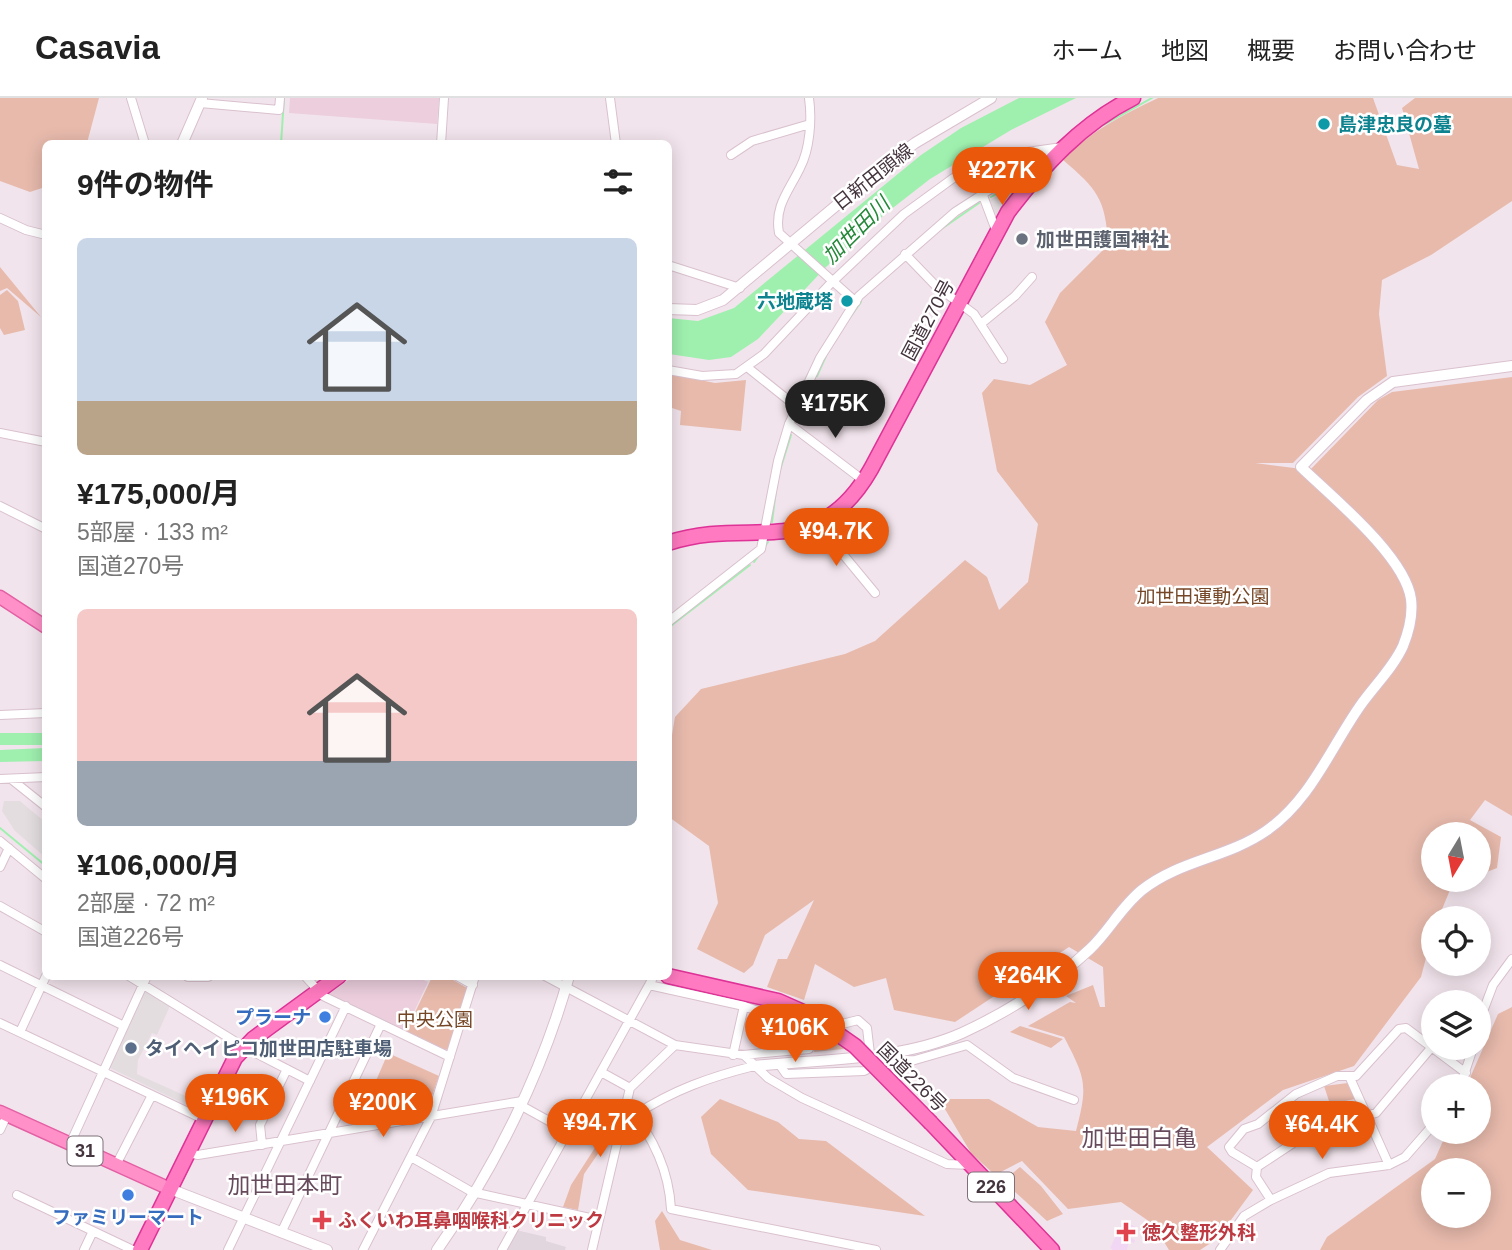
<!DOCTYPE html>
<html lang="ja">
<meta charset="utf-8">
<style>
body{margin:0;font-family:Arial,"Noto Sans JP",sans-serif;background:#f6f6f6;color:#222;height:100vh;display:flex;flex-direction:column;font-size:26px;white-space:nowrap}
*{box-sizing:border-box;margin:0}
p{font-size:23px;color:#767676}
.icon{flex:none;width:38px;height:38px;fill:none;stroke:currentColor;stroke-width:2;stroke-linecap:round;stroke-linejoin:round}
.map{position:relative;flex:1;overflow:hidden}
.details{position:absolute;left:42px;top:42px;width:630px;height:840px;display:flex;flex-direction:column;background:#fff;border-radius:10px;box-shadow:0 4px 18px #0003}
.details>*{flex:none}
.needle{width:46px;rotate:190deg}
.fabs{position:absolute;left:1421px;top:724px;display:grid;gap:14px}
.fabs a{display:grid;place-items:center;width:70px;height:70px;border-radius:50%;background:#fff;box-shadow:0 4px 18px #0003;font-size:35px}
.price{position:absolute;translate:-50% -60px;padding:0 16px;border-radius:24px;background:#ea580c;color:#fff;font-size:23px;line-height:46px;filter:drop-shadow(0 2px 4px #0008)}
.price::after{content:'';position:absolute;left:50%;top:42px;width:21px;height:16px;margin-left:-10px;background:inherit;clip-path:polygon(0 0,100% 0,50% 100%)}
.price.on{background:#222;color:#fff}
ul{padding:0;list-style:none}
li{display:grid;align-content:center;gap:14px;height:371px;padding:0 35px}
li span{display:grid;place-items:center;height:217px;border-radius:10px;color:#555}
li>.icon{margin-inline-start:auto}
span .icon{width:126px;height:126px;fill:#fffc;stroke-width:1}
li b{font-size:30px}
h2{display:flex;justify-content:space-between;align-items:center;height:84px;padding:0 35px;font-size:30px}
header{display:flex;align-items:center;gap:42px;box-sizing:border-box;height:98px;padding:0 35px;background:#fff;border-bottom:2px solid #e0e0e0}
header strong{font-size:33px}
nav{display:flex;gap:38px;margin-inline-start:auto;font-size:24px}
.map>svg:first-child{display:block}
.industrial{fill:#e1d6de}
.education{fill:#eccedd}
.medical{fill:#f1d7f3}
.green{fill:#e7baac;fill-rule:evenodd}
.parking{fill:#e3dde0}
.water{fill:#9ff0af}
.lines{fill:none;stroke-linecap:round;stroke-linejoin:round}
.stream{stroke:#9ff0af;stroke-width:2}
.river{stroke:#9ff0af;stroke-width:12}
.minor-casing{stroke:#d9c1ce;stroke-width:10}
.tertiary-casing{stroke:#d9c1ce;stroke-width:12}
.primary-casing{stroke:#e460a5;stroke-width:15}
.trunk-casing{stroke:#de3297;stroke-width:17}
.minor{stroke:#fff;stroke-width:8}
.tertiary{stroke:#fff;stroke-width:10}
.primary{stroke:#ff91c8;stroke-width:12}
.trunk{stroke:#ff7ac0;stroke-width:14}
.trunk-bridge-casing{stroke:#de3297;stroke-width:17;stroke-linecap:butt}
.trunk-bridge{stroke:#ff7ac0;stroke-width:14}
.culture-dot{fill:#0f9aa8;stroke:#fff;stroke-width:2.5}
.worship-dot{fill:#6b7280;stroke:#fff;stroke-width:2.5}
.shop-dot{fill:#3f7fe0;stroke:#fff;stroke-width:2.5}
.service-dot{fill:#5c6f8a;stroke:#fff;stroke-width:2.5}
.health-dot{fill:#e0444e;stroke:#fff;stroke-width:2.5}
.labels{text-anchor:middle;dominant-baseline:central;stroke-width:5;stroke-linejoin:round;paint-order:stroke}
.shield{fill:#fff;stroke:#7c7178;stroke-width:2}
.shield-label{font-size:18px;font-weight:bold;fill:#44343e}
.culture-label{font-size:19px;font-weight:bold;fill:#0d838f;stroke:#fff;text-anchor:start}
.street-label{font-size:19px;fill:#44343e;stroke:#fff}
.worship-label{font-size:19px;font-weight:bold;fill:#5b616d;stroke:#fff;text-anchor:start}
.park-label{font-size:19px;fill:#764727;stroke:#fff}
.shop-label{font-size:19px;font-weight:bold;fill:#366cbe;stroke:#fff;text-anchor:end}
.service-label{font-size:19px;font-weight:bold;fill:#4e5e75;stroke:#fff;text-anchor:start}
.health-label{font-size:19px;font-weight:bold;fill:#be3a42;stroke:#fff;text-anchor:start}
.water-label{font-size:21px;font-style:italic;fill:#26883a;stroke:#fff}
.quarter-label{font-size:23px;fill:#674b5d;stroke:#fff}
</style>
<header>
<strong>Casavia</strong>
<nav><a>ホーム</a><a>地図</a><a>概要</a><a>お問い合わせ</a></nav>
</header>
<div class="map">
<svg width="1512" height="1152" viewBox="0 0 1512 1152">
<rect width="100%" height="100%" fill="#f2e4ec"/>
<path class="industrial" d="M516 1132 546 1139V1143L566 1149 565 1152H506Z"/>
<path class="education" d="M290 0H439L437 26 289 15Z
M353 879H417L428 884 405 933 329 896Z"/>
<path class="medical" d="M1123 1123 1136 1129 1131 1140 1135 1142 1134 1145 1129 1143 1127 1152H1113L1110 1150Z"/>
<path class="green" d="M0 0H99L87 45 46 46 45 89 30 94 0 83Z
M1158 0H1373L1397 67 1419 71 1402 10 1415 0H1512V103L1431 157 1382 182 1379 216 1387 278 1358 299 1293 365H1255L1310 372 1378 302 1392 294 1512 279V718L1485 702 1470 722 1501 739 1497 770 1479 777V737H1433V782H1464L1452 787 1438 821H1433V833L1421 879 1354 968 1283 992 1207 1049 1253 1092 1217 1141 1200 1152H1169L1153 1126 1121 1104 1068 1111 1022 1063 995 1077 971 1055 939 1001H989L1038 1029 1076 1033C1088 987 1086 981 1064 939L1028 928 1070 904 1076 905 1066 898 1093 887 1100 909H1105L1103 869 1069 849 955 924 894 912 886 880 854 889 815 866 804 902 767 889 778 861H787L814 802 765 837 753 867 744 875 697 851 718 805 709 748 669 719 668 661 675 619 701 591 845 556 875 543 965 462 987 479 999 512 1028 484 1038 426 997 373 982 295 994 281 1030 287 1067 267 1045 224 1060 195 1108 147C1106 101 1097 91 1063 62 1090 33 1123 17 1158 0Z
M0 169 41 219 7 190 0 193Z
M7 192 18 203 25 232 4 237 0 230V197Z
M669 276 715 285 746 282 741 333 680 327 681 313 669 309Z
M432 879H448L467 890 448 951 445 952 406 933Z
M1512 909V1152H1320L1327 1139 1435 1061 1447 1034H1479V989H1466L1498 916ZM1433 1073H1479V1118H1433Z
M1020 928 1063 941 1051 950 1010 934Z
M825 936 844 951 814 954 817 939Z
M388 955 439 978 426 1015 378 1023 375 985Z
M1348 985 1355 1001 1330 1006 1324 988Z
M720 1001 778 1024 799 1041 826 1043 925 1118 748 1092 711 1056 701 1019Z
M598 1045 602 1050 584 1076 578 1112 563 1109 571 1087Z
M1020 1069 1041 1088 1063 1116 1047 1123 1003 1083Z
M662 1113 680 1142 712 1152H660L655 1123Z"/>
<path class="parking" d="M1020 85 1021 86 998 122 990 102Z
M4 703H20L45 724V759L15 733 2 713Z
M144 892 170 908 157 937 152 935 138 962 137 976 197 1003 195 1011 108 969Z"/>
<path class="water" d="M1019 0H1076L1011 32 930 81 885 116 826 169 758 241 731 259 709 262 669 256 668 220 698 223 734 210 921 57 961 30Z
M45 650V663L0 664V652Z"/>
<g class="lines">
<path class="stream" d="M1098 30 1152 0
M281 46 284 0
M991 99 1026 79
M940 132 979 105
M851 218 861 204
M817 278 826 258
M796 324 813 285
M780 372 791 337
M772 424 776 392
M754 464 768 444
M668 530 750 467
M0 730 46 768"/>
<path class="river" d="M0 641H46"/>
<g class="minor-casing">
<path id="minor" d="M131 0 145 46
M610 0 616 46
M809 0C812 21 810 51 800 70 789 93 774 108 779 135L856 204
M200 5 279 12 280 0
M441 46 444 0
M731 57 752 43 810 26
M982 95 997 135
M0 120 26 132 46 137
M905 156 935 187 974 216 1003 261
M668 167 740 190
M982 225 1015 198 1032 179
M747 269 797 309
M668 272 702 278 736 276 764 256 831 185 904 116 952 81 986 60 1062 49
M789 326 864 383
M0 335 46 344
M0 408 46 431
M818 426 875 495
M668 524 761 451 778 363 789 326 820 260 859 198 955 114 1014 76 1043 60 1054 58
M0 617 46 615
M0 681 46 679
M11 681 46 709
M0 743 46 781
M0 769 9 750
M0 808 46 834
M0 867 124 928
M129 878 244 949 310 983
M305 878 323 898 450 959
M457 878 473 887
M545 878 675 947 744 957 768 980 802 1000 947 1066 970 1067
M649 887 744 908 733 957
M744 908 814 933 858 922 867 930 870 956
M1479 924 1493 887 1512 861
M0 925 203 1021
M20 934 46 878
M743 957 809 951 814 933
M779 966 786 976 864 973 885 963 915 962 967 947 1013 980 1074 1002
M1350 980 1389 1067
M1460 989 1473 950
M630 990 675 947
M520 1007 567 1033
M627 1007C652 1037 669 1072 671 1111L876 1152
M635 1017C673 992 710 979 754 968
M0 1032 7 1017
M70 1046 147 878
M262 1047 260 1027 287 971
M188 1055 198 1057 522 1003
M411 1059 472 1094 599 1122
M116 1067 152 997
M1257 1069 1313 1032 1376 1015 1431 950
M17 1097 133 1152
M1271 1102 1256 1079 1257 1069 1232 1054 1229 1049 1244 1031 1258 1026 1296 996 1337 978H1356L1399 931 1406 930 1466 975
M281 1135 381 926
M84 1152 93 1133
M228 1152 346 908
M363 1152 431 1019 475 878
M502 1152 654 878
M592 1152 630 990 601 974
M1220 1152 1244 1118 1271 1102 1329 1075 1389 1067 1405 1059 1433 1027"/>
</g>
<g class="tertiary-casing">
<path id="tertiary" d="M182 46 202 0
M668 211 697 212 723 202 880 71 915 45 991 0
M188 878H208
M754 968C821 961 899 963 962 935 1006 915 1055 884 1090 851 1109 833 1121 809 1142 792 1180 762 1227 760 1266 733 1310 703 1330 651 1360 608 1374 588 1393 570 1403 548 1409 533 1413 517 1411 501 1405 458 1332 399 1301 369L1367 302 1393 284 1512 268
M170 1091 327 1152
M437 1152C494 1072 543 973 569 878"/>
</g>
<g class="primary-casing">
<path id="primary" d="M0 499 46 529
M0 1014 170 1091"/>
</g>
<g class="trunk-casing">
<path id="trunk" d="M668 445C752 417 816 467 871 371L1008 114C1043 68 1081 26 1133 0
M668 878 778 903 812 918
M931 1025 1052 1152
M140 1152 235 960 253 941 339 878"/>
</g>
<use href="#minor" class="minor"/>
<use href="#tertiary" class="tertiary"/>
<use href="#primary" class="primary"/>
<use href="#trunk" class="trunk"/>
<g class="trunk-bridge-casing">
<path id="trunk-bridge" d="M812 918 855 948 931 1025"/>
</g>
<use href="#trunk-bridge" class="trunk-bridge"/>
</g>
<g class="culture-dot">
<circle cx="1324" cy="26" r="7"/>
<circle cx="847" cy="203" r="7"/>
</g>
<circle class="worship-dot" cx="1022" cy="141" r="7"/>
<g class="shop-dot">
<circle cx="325" cy="919" r="7"/>
<circle cx="128" cy="1097" r="7"/>
</g>
<circle class="service-dot" cx="131" cy="950" r="7"/>
<g class="health-dot">
<path d="M318.5 1111.5h7v7h7v7h-7v7h-7v-7h-7v-7h7z"/>
<path d="M1122.5 1123.5h7v7h7v7h-7v7h-7v-7h-7v-7h7z"/>
</g>
<g class="labels">
<g class="shield">
<rect x="67.5" y="1038.5" width="35" height="29" rx="5"/>
<rect x="968" y="1074.5" width="46" height="29" rx="5"/>
</g>
<g class="shield-label">
<text x="85" y="1053">31</text>
<text x="991" y="1089">226</text>
</g>
<g class="culture-label">
<text x="1338" y="26">島津忠良の墓</text>
<text x="833" y="203" text-anchor="end">六地蔵塔</text>
</g>
<g class="street-label">
<text transform="translate(873 79) rotate(-38)">日新田頭線</text>
<text transform="translate(928 222) rotate(-62)">国道270号</text>
<text transform="translate(912 979) rotate(45)">国道226号</text>
</g>
<g class="worship-label">
<text x="1036" y="141">加世田護国神社</text>
</g>
<g class="park-label">
<text x="1203" y="498">加世田運動公園</text>
<text x="435" y="921">中央公園</text>
</g>
<g class="shop-label">
<text x="311" y="919">プラーナ</text>
<text x="128" y="1119" text-anchor="middle">ファミリーマート</text>
</g>
<g class="service-label">
<text x="145" y="950">タイヘイピコ加世田店駐車場</text>
</g>
<g class="health-label">
<text x="338" y="1122">ふくいわ耳鼻咽喉科クリニック</text>
<text x="1142" y="1134">徳久整形外科</text>
</g>
<g class="water-label">
<text transform="translate(856 132) rotate(-45)">加世田川</text>
</g>
<g class="quarter-label">
<text x="1139" y="1040">加世田白亀</text>
<text x="285" y="1087">加世田本町</text>
</g>
</g>
</svg>
<div class="fabs">
<a><svg class="needle" viewBox="-14 -14 28 28"><path d="M0-13l5 13h-10z" fill="#e53935"/><path d="M0 13l5-13h-10z" fill="#767676"/></svg></a>
<a><svg class="icon" aria-label="locate" viewBox="0 0 24 24"><circle cx="12" cy="12" r="6"/><path d="M12 2v4M12 18v4M2 12h4M18 12h4"/></svg></a>
<a><svg class="icon" aria-label="layers" viewBox="0 0 24 24"><path d="M12 4l9 5-9 5-9-5zM3 14l9 5 9-5"/></svg></a>
<a>+</a>
<a>−</a>
</div>
<b class="price" style="left:1002px;top:109px">¥227K</b>
<b class="price on" style="left:835px;top:342px">¥175K</b>
<b class="price" style="left:836px;top:470px">¥94.7K</b>
<b class="price" style="left:1028px;top:914px">¥264K</b>
<b class="price" style="left:795px;top:966px">¥106K</b>
<b class="price" style="left:235px;top:1036px">¥196K</b>
<b class="price" style="left:383px;top:1041px">¥200K</b>
<b class="price" style="left:600px;top:1061px">¥94.7K</b>
<b class="price" style="left:1322px;top:1063px">¥64.4K</b>
<section class="details">
<h2>9件の物件<svg class="icon" aria-label="filters" viewBox="0 0 24 24"><path d="M4 7h16M4 17h16"/><circle cx="9" cy="7" r="2"/><circle cx="15" cy="17" r="2"/></svg></h2>
<ul>
<li><span style="background:linear-gradient(#c9d6e8 75%,#b9a48a 0)"><svg class="icon" aria-label="home" viewBox="0 0 24 24"><path d="M3 11l9-7 9 7M6 9v11h12V9"/></svg></span><div><b>¥175,000/月</b><p>5部屋 · 133 m²</p><p>国道270号</p></div></li>
<li><span style="background:linear-gradient(#f6c9c9 70%,#9aa5b1 0)"><svg class="icon" aria-label="home" viewBox="0 0 24 24"><path d="M3 11l9-7 9 7M6 9v11h12V9"/></svg></span><div><b>¥106,000/月</b><p>2部屋 · 72 m²</p><p>国道226号</p></div></li>
</ul>
</section>
</div>
